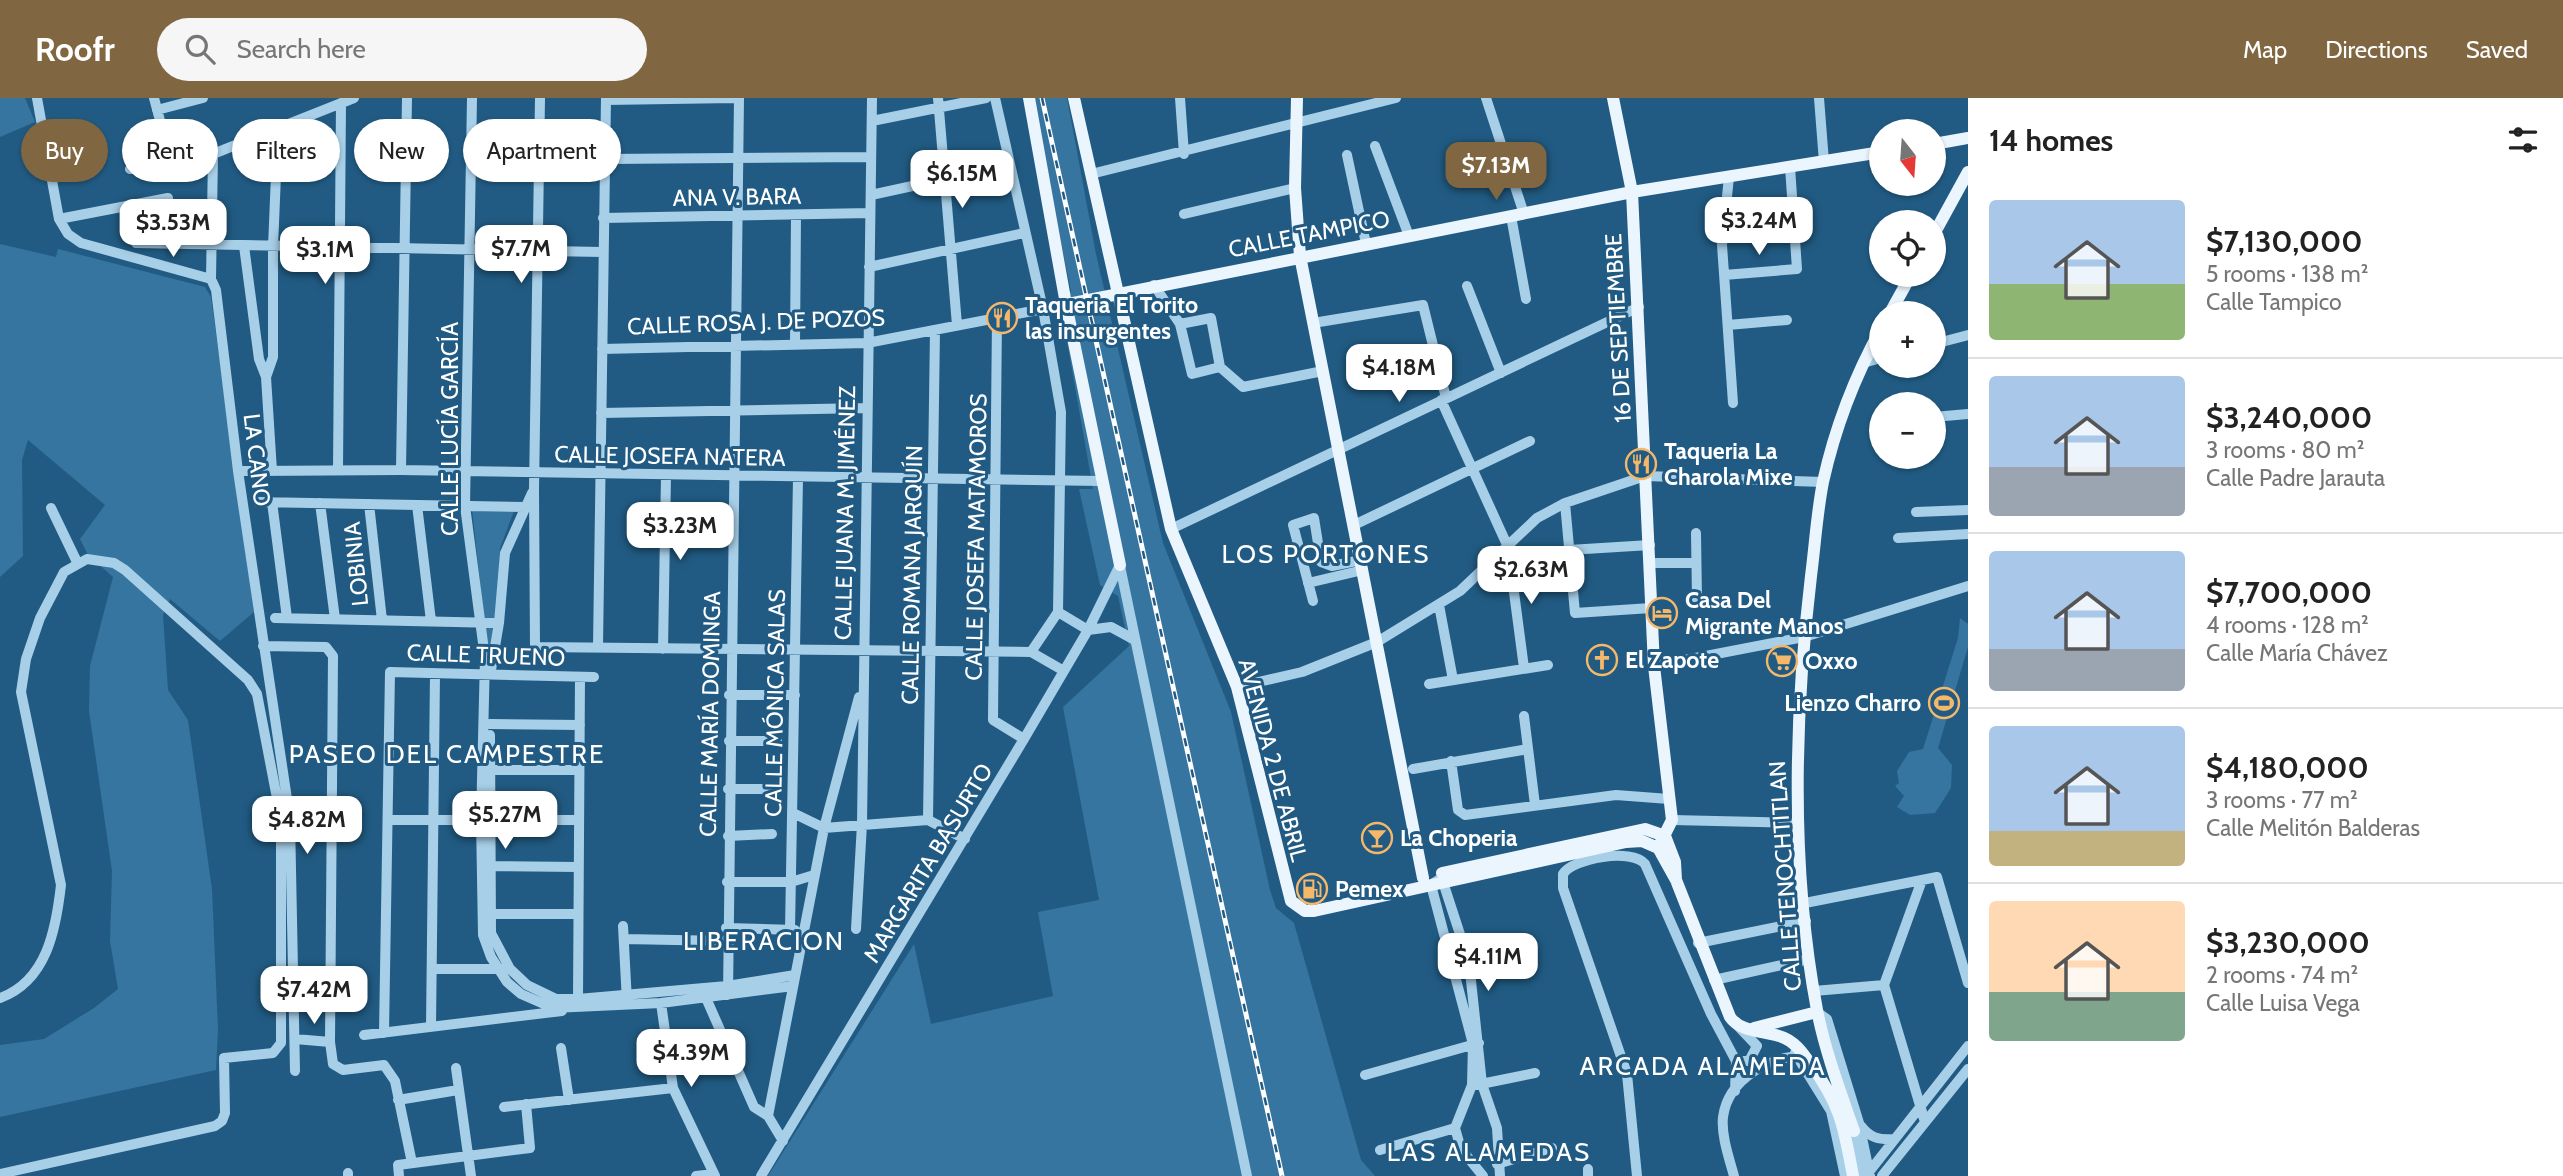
<!DOCTYPE html>
<meta charset="utf-8">
<style>
body{margin:0;font-family:Cabin,sans-serif;background:#f6f6f6;color:#222;height:100vh;display:flex;flex-direction:column;font-size:26px;white-space:nowrap}
*{box-sizing:border-box;margin:0}
p{font-size:23px;color:#767676}
.icon{flex:none;width:38px;height:38px;fill:none;stroke:currentColor;stroke-width:2;stroke-linecap:round;stroke-linejoin:round}
.map{position:relative;flex:1;overflow:hidden}
.panel{display:flex;flex-direction:column;background:#fff;width:595px}
.panel>*{flex:none}
.top-card{position:absolute;left:21px;top:21px;width:665px;height:63px;display:flex;gap:14px}
.needle{width:46px;rotate:163deg}
.fabs{position:absolute;left:1869px;top:21px;display:grid;gap:14px}
.fabs a{display:grid;place-items:center;width:77px;height:77px;border-radius:50%;background:#fff;box-shadow:0 2px 5px #0004;font-size:35px}
.price{position:absolute;translate:-50% -60px;padding:0 16px;border-radius:14px;background:#fff;color:#222;font-size:23px;line-height:46px;filter:drop-shadow(0 2px 4px #0008)}
.price::after{content:'';position:absolute;left:50%;top:42px;width:21px;height:16px;margin-left:-10px;background:inherit;clip-path:polygon(0 0,100% 0,50% 100%)}
.price.active{background:#816642;color:#fff}
ul{padding:0;list-style:none}
li{display:flex;align-items:center;gap:21px;height:175px;padding:0 21px}
li+li{border-top:2px solid #e0e0e0}
li span{display:grid;place-items:center;flex:none;width:196px;height:140px;border-radius:7px;color:#555}
li>.icon{margin-inline-start:auto}
span .icon{width:84px;height:84px;fill:#fffc;stroke-width:1}
li b{font-size:30px}
h2{display:flex;justify-content:space-between;align-items:center;height:84px;padding:0 21px;font-size:30px}
.tag{padding:0 24px;border-radius:32px;background:#fff;box-shadow:0 2px 5px #0004;font-size:24px;line-height:63px}
.tag.active{background:#816642;color:#fff}
header{display:flex;align-items:center;gap:42px;box-sizing:border-box;height:98px;padding:0 35px;background:#816642;color:#fff}
header strong{font-size:33px}
nav{display:flex;gap:38px;margin-inline-start:auto;font-size:24px}
.search{width:490px;height:63px;background:#f6f6f6;display:flex;align-items:center;gap:18px;box-sizing:border-box;padding:0 24px;border-radius:38px;color:#767676;font-size:26px}
main{display:flex;flex:1;min-height:0}
.map>svg:first-child{display:block}
.green{fill:#3575a0}
.lines{fill:none;stroke-linecap:round;stroke-linejoin:round}
.minor{stroke:#a8cfe8;stroke-width:10}
.major{stroke:#ebf5fe;stroke-width:12}
.rail-casing{stroke:#fff;stroke-width:5}
.rail{stroke:#215b83;stroke-width:2.5;stroke-dasharray:8;stroke-linecap:butt}
.labels{text-anchor:middle;dominant-baseline:central;stroke-width:6;stroke-linejoin:round;paint-order:stroke}
.street-label{font-size:23px;fill:#fff;stroke:#215b83}
.poi-label{font-size:23px;font-weight:bold;fill:#fff;stroke:#215b83;text-anchor:start}
.quarter-label{font-size:26px;letter-spacing:2px;fill:#fff;stroke:#215b83}
</style>
<header>
<strong>Roofr</strong>
<div class="search"><svg class="icon" aria-label="search" viewBox="0 0 24 24"><circle cx="10" cy="10" r="6"/><path d="M15 15l6 6"/></svg>Search here</div>
<nav><a>Map</a><a>Directions</a><a>Saved</a></nav>
</header>
<main>
<div class="map">
<svg width="1968" height="1078" viewBox="0 0 1968 1078">
<rect width="100%" height="100%" fill="#215b83"/>
<path class="green" d="M0 0H25L35 24 0 39Z
M1031 0H1067L1096 156 1163 445 1231 614 1270 792 1276 810 1294 825 1361 1062 1375 1078H768L914 846 931 926 1053 898 1038 814 1099 802 1063 609 1129 548 1118 498 1100 487 1079 391H1093L1062 215 1071 193Z
M0 146 56 159 58 151 205 189 211 199 254 514 220 543 170 501 163 517 168 592 188 622 212 791 218 932 216 972 0 1019V947L44 941 94 910 118 891 110 843 112 773 89 613 90 568 113 479 88 457 80 441 105 407 28 342 22 362 23 458 0 479Z
M472 411 514 413 500 450 498 517 488 555Z
M1960 520 1968 526V549L1938 650 1952 667 1951 690 1935 715 1910 717 1897 709 1904 698 1895 688 1899 685 1897 673 1909 654 1923 651 1958 540Z"/>
<g class="lines">
<path class="minor" d="M37 0 59 121 68 136 81 145 211 181
M154 0 162 30
M472 0 465 408 485 560 481 722 483 837 491 859 507 884 521 896 553 910 661 905 793 888
M540 0 534 391 535 549 1031 554 1064 573
M938 0 957 227
M995 0 1043 211 1061 314 1058 514 1031 554
M1180 0 1184 56
M1486 0 1524 116
M1819 0 1824 64
M606 2 734 0
M157 12 203 0
M872 23 986 0
M1375 48 1409 138
M213 56 211 181 216 192 238 373 290 721 295 973
M1347 57 1366 146
M605 61 871 59
M130 71 213 56 354 0
M1091 76 1396 0
M1729 79 1722 147 1733 305
M871 97 1009 67
M1184 116 1295 90
M1511 118 1526 201
M603 120 870 115
M59 121 168 100
M136 145 602 154
M244 148 259 261 266 279 272 373
M869 169 1024 135
M1724 177 1797 171 1790 69
M1154 187 1180 226 1192 276 1220 269
M1467 188 1501 275
M997 219 993 622 1024 641
M1313 225 1423 207 1446 300
M1180 226 1211 220 1220 269 1243 289 1323 273
M1728 227 1787 222
M1934 246 1968 237
M795 247 796 117
M602 251 867 245 1043 211
M1863 265 1881 260
M266 279 273 259V149L278 29
M1441 302 1508 449 1524 570
M601 315 867 310
M1934 319 1968 316
M338 372 341 5
M401 372 407 0
M238 373 401 372 1101 383
M258 404 525 409
M272 404 287 520
M320 405 335 521
M1565 405 1575 515 1651 510
M369 406 382 522
M417 407 431 523
M51 410 77 464
M1916 414 1968 412
M1354 427 1530 343
M1171 431 1639 209
M1696 435 1697 502
M1898 440 1968 436
M1569 452 1650 447
M1650 465H1696
M1120 468 1247 1078
M1308 485 1363 472
M1313 503 1293 427 1314 420 1321 464 1332 468 1361 462
M1439 507 1453 582
M1058 514 1088 532 1111 529 1133 541
M275 520 499 525
M263 548 326 549 333 558 330 944 333 966 343 972 384 967 395 983 412 1065
M598 548 606 0
M663 551 666 378
M1654 568 1804 539 1968 488
M491 572 499 525 505 455 532 395
M1429 586 1548 567
M1237 589 1302 574 1377 544 1460 493 1537 420 1565 405 1645 378 1823 384
M729 597H795
M1524 618 1535 707
M490 626 580 627
M490 637 491 835 510 871 527 887 556 901H578L727 888 795 877
M729 643H777
M1451 663 1458 712 1465 717 1616 697 1669 701
M1413 671 1528 651
M489 672H579
M728 691H779
M793 715 824 730 928 722 965 741
M290 721 332 722
M388 722H579
M928 722 935 232
M1672 722 1798 725
M728 738 772 736
M489 768 578 769
M1438 782 1443 784 1469 864 1482 986 1497 1030 1500 1078
M727 784H791L814 777
M1435 784 1431 787 1473 946 1472 987 1455 1030 1461 1051 1483 1078
M1805 805 1937 779 1968 885
M484 816H577
M623 828 627 904
M726 830 795 832
M856 831 862 726 872 0
M790 832 798 380
M624 841 726 843
M1698 845 1806 823
M432 871H502
M1714 882 1809 861
M1884 887 1925 1024
M1884 887 1922 782
M1814 893 1884 887
M728 897 739 0
M0 900C47 883 56 831 61 787L21 594 26 561 40 520 64 474 87 461 114 465 125 472 248 582 257 596 281 721V945L273 955 224 960 225 1015 222 1023 215 1028 0 1076
M706 900 754 1009 768 1018
M578 901 580 579
M661 905 673 990 715 1078
M1817 914 1827 921 1859 1025 1870 1078
M431 929 435 576
M384 935 390 574 594 579
M364 937 562 913
M295 941 330 944
M561 950 569 1002
M1795 955 1831 1013 1845 1078
M1736 963H1749L1757 948 1738 928
M456 970 471 1078
M1365 977 1479 945
M1476 987 1535 975
M398 1002 458 992
M504 1009 673 990
M1861 1028C1870 1040 1879 1042 1894 1041
M1854 1033 1862 1078
M783 1043 768 1018 824 730 859 599
M1380 1052 1455 1030
M1497 1066 1552 1050
M1588 1071V1078
M1869 1074 1968 948
M348 1075V1078
M399 1078 398 1067 530 1050 526 1006
M696 1078 714 1076
M761 1078 1024 641 1088 532 1120 467
M1637 1078 1627 976 1563 790V776C1573 760 1632 750 1645 766L1711 916 1736 963 1735 993
M1734 1078C1729 1060 1721 1037 1723 1019 1728 981 1771 957 1805 958
M1882 1078 1968 971"/>
<path class="major" d="M1029 0 1066 206 1120 467
M1074 0 1171 431 1237 589 1291 803 1305 813H1314L1626 744 1642 743 1658 750 1661 755 1676 782 1730 919C1740 934 1763 933 1779 938 1794 942 1803 955 1811 967 1841 1007 1844 1030 1853 1078
M1297 0 1295 90 1300 158 1423 780
M1613 0 1632 94 1654 568 1672 722 1658 750
M1934 46 1968 40
M1934 136 1968 74
M1043 211 1632 94 1881 54
M1890 215 1911 177
M1442 775 1645 731 1665 738 1675 764 1676 782
M1754 930 1817 914
M1854 1033C1840 993 1825 953 1817 912 1790 769 1794 621 1811 478 1815 447 1817 414 1823 384 1835 330 1855 278 1881 231"/>
<g class="rail-casing">
<path id="rail" d="M1042 0 1282 1078"/>
</g>
<use href="#rail" class="rail"/>
</g>
<defs>
<g id="restaurant-ring" transform="scale(1.575)"><circle r="9.5" fill="#215b83" stroke="#f5b86a" stroke-width="1.5"/><path d="M-5-6h1v4h1v-4h1v4h1v-4h1v5L-1.5 .5V6h-2V.5L-5-1ZM5-6V6H3V1.5H1.5Q1.5-4 5-6Z" fill="#f5b86a"/></g>
<g id="hotel-ring" transform="scale(1.575)"><circle r="9.5" fill="#215b83" stroke="#f5b86a" stroke-width="1.5"/><path d="M-6-4.5h1.5V1H6V5H4.5V3h-9V5H-6ZM-4 0a1.8 1.8 0 1 1 3.6 0ZM.5 0V-2.5h3Q6-2.5 6 0Z" fill="#f5b86a"/></g>
<g id="church-ring" transform="scale(1.575)"><circle r="9.5" fill="#215b83" stroke="#f5b86a" stroke-width="1.5"/><path d="M-1.2-6h2.4v3.5h3.3v2.4h-3.3V6h-2.4V-.1h-3.3v-2.4h3.3Z" fill="#f5b86a"/></g>
<g id="supermarket-ring" transform="scale(1.575)"><circle r="9.5" fill="#215b83" stroke="#f5b86a" stroke-width="1.5"/><path d="M-6-5.5h2.5l.6 2H6L4.5 2H-2.5L-4.4-4H-6ZM-1.5 3.2a1.3 1.3 0 1 0 .1 0ZM3 3.2a1.3 1.3 0 1 0 .1 0Z" fill="#f5b86a"/></g>
<g id="stadium-ring" transform="scale(1.575)"><circle r="9.5" fill="#215b83" stroke="#f5b86a" stroke-width="1.5"/><path d="M0-5a6.5 5 0 1 0 0 10a6.5 5 0 1 0 0-10ZM-3.5-1.8h7v3.6h-7Z" fill="#f5b86a"/></g>
<g id="bar-ring" transform="scale(1.575)"><circle r="9.5" fill="#215b83" stroke="#f5b86a" stroke-width="1.5"/><path d="M-6-5H6L.8 .8V4.5H3.5V6h-7V4.5H-.8V.8Z" fill="#f5b86a"/></g>
<g id="fuel-ring" transform="scale(1.575)"><circle r="9.5" fill="#215b83" stroke="#f5b86a" stroke-width="1.5"/><path d="M-5.5-6h7V0h2V4h1.3V-2.5L3-4.5l.8-.8L6-3V5H2.5V1h-1V6h-7ZM-4.2-4.7v3.2H.2V-4.7Z" fill="#f5b86a"/></g>
</defs>
<g fill-rule="evenodd">
<use href="#restaurant-ring" x="1002" y="220"/>
<use href="#restaurant-ring" x="1641" y="366"/>
<use href="#hotel-ring" x="1662" y="515"/>
<use href="#church-ring" x="1602" y="562"/>
<use href="#supermarket-ring" x="1782" y="563"/>
<use href="#stadium-ring" x="1944" y="605"/>
<use href="#bar-ring" x="1377" y="740"/>
<use href="#fuel-ring" x="1312" y="791"/>
</g>
<g class="labels">
<g class="street-label">
<text transform="translate(737 99) rotate(-1)">ANA V. BARA</text>
<text transform="translate(1309 136) rotate(-11)">CALLE TAMPICO</text>
<text transform="translate(756 224) rotate(-2)">CALLE ROSA J. DE POZOS</text>
<text transform="translate(1618 230) rotate(-93)">16 DE SEPTIEMBRE</text>
<text transform="translate(450 331) rotate(-90)">CALLE LUCÍA GARCÍA</text>
<text transform="translate(670 358) rotate(1)">CALLE JOSEFA NATERA</text>
<text transform="translate(257 362) rotate(83)">LA CANO</text>
<text transform="translate(845 415) rotate(-89)">CALLE JUANA M. JIMÉNEZ</text>
<text transform="translate(976 439) rotate(-89)">CALLE JOSEFA MATAMOROS</text>
<text transform="translate(356 466) rotate(-96)">LOBINIA</text>
<text transform="translate(912 477) rotate(-89)">CALLE ROMANA JARQUÍN</text>
<text transform="translate(486 557) rotate(2)">CALLE TRUENO</text>
<text transform="translate(775 605) rotate(-89)">CALLE MÓNICA SALAS</text>
<text transform="translate(710 616) rotate(-89)">CALLE MARÍA DOMINGA</text>
<text transform="translate(1273 662) rotate(75)">AVENIDA 2 DE ABRIL</text>
<text transform="translate(928 765) rotate(-59)">MARGARITA BASURTO</text>
<text transform="translate(1785 778) rotate(-94)">CALLE TENOCHTITLAN</text>
</g>
<g class="poi-label">
<text x="1025" y="207">Taqueria El Torito<tspan x="1025" dy="26">las insurgentes</tspan></text>
<text x="1664" y="353">Taqueria La<tspan x="1664" dy="26">Charola Mixe</tspan></text>
<text x="1685" y="502">Casa Del<tspan x="1685" dy="26">Migrante Manos</tspan></text>
<text x="1625" y="562">El Zapote</text>
<text x="1805" y="563">Oxxo</text>
<text x="1921" y="605" text-anchor="end">Lienzo Charro</text>
<text x="1400" y="740">La Choperia</text>
<text x="1335" y="791">Pemex</text>
</g>
<g class="quarter-label">
<text x="1326" y="456">LOS PORTONES</text>
<text x="447" y="656">PASEO DEL CAMPESTRE</text>
<text x="764" y="843">LIBERACION</text>
<text x="1703" y="968">ARCADA ALAMEDA</text>
<text x="1489" y="1054">LAS ALAMEDAS</text>
</g>
</g>
</svg>
<div class="fabs">
<a><svg class="needle" viewBox="-14 -14 28 28"><path d="M0-13l5 13h-10z" fill="#e53935"/><path d="M0 13l5-13h-10z" fill="#767676"/></svg></a>
<a><svg class="icon" aria-label="locate" viewBox="0 0 24 24"><circle cx="12" cy="12" r="6"/><path d="M12 2v4M12 18v4M2 12h4M18 12h4"/></svg></a>
<a>+</a>
<a>−</a>
</div>
<b class="price active" style="left:1496px;top:104px">$7.13M</b>
<b class="price" style="left:962px;top:112px">$6.15M</b>
<b class="price" style="left:1759px;top:159px">$3.24M</b>
<b class="price" style="left:173px;top:161px">$3.53M</b>
<b class="price" style="left:521px;top:187px">$7.7M</b>
<b class="price" style="left:325px;top:188px">$3.1M</b>
<b class="price" style="left:1399px;top:306px">$4.18M</b>
<b class="price" style="left:680px;top:464px">$3.23M</b>
<b class="price" style="left:1531px;top:508px">$2.63M</b>
<b class="price" style="left:505px;top:753px">$5.27M</b>
<b class="price" style="left:307px;top:758px">$4.82M</b>
<b class="price" style="left:1488px;top:895px">$4.11M</b>
<b class="price" style="left:314px;top:928px">$7.42M</b>
<b class="price" style="left:691px;top:991px">$4.39M</b>
<div class="top-card">
<a class="tag active">Buy</a>
<a class="tag">Rent</a>
<a class="tag">Filters</a>
<a class="tag">New</a>
<a class="tag">Apartment</a>
</div>
</div>
<section class="panel">
<h2>14 homes<svg class="icon" aria-label="filters" viewBox="0 0 24 24"><path d="M4 7h16M4 17h16"/><circle cx="9" cy="7" r="2"/><circle cx="15" cy="17" r="2"/></svg></h2>
<ul>
<li><span style="background:linear-gradient(#a9c7e8 60%,#8fb573 0)"><svg class="icon" aria-label="home" viewBox="0 0 24 24"><path d="M3 11l9-7 9 7M6 9v11h12V9"/></svg></span><div><b>$7,130,000</b><p>5 rooms · 138 m²</p><p>Calle Tampico</p></div></li>
<li><span style="background:linear-gradient(#a9c7e8 65%,#9aa5b1 0)"><svg class="icon" aria-label="home" viewBox="0 0 24 24"><path d="M3 11l9-7 9 7M6 9v11h12V9"/></svg></span><div><b>$3,240,000</b><p>3 rooms · 80 m²</p><p>Calle Padre Jarauta</p></div></li>
<li><span style="background:linear-gradient(#a9c7e8 70%,#9aa5b1 0)"><svg class="icon" aria-label="home" viewBox="0 0 24 24"><path d="M3 11l9-7 9 7M6 9v11h12V9"/></svg></span><div><b>$7,700,000</b><p>4 rooms · 128 m²</p><p>Calle María Chávez</p></div></li>
<li><span style="background:linear-gradient(#a9c7e8 75%,#c2b280 0)"><svg class="icon" aria-label="home" viewBox="0 0 24 24"><path d="M3 11l9-7 9 7M6 9v11h12V9"/></svg></span><div><b>$4,180,000</b><p>3 rooms · 77 m²</p><p>Calle Melitón Balderas</p></div></li>
<li><span style="background:linear-gradient(#ffd9b3 65%,#7fa58c 0)"><svg class="icon" aria-label="home" viewBox="0 0 24 24"><path d="M3 11l9-7 9 7M6 9v11h12V9"/></svg></span><div><b>$3,230,000</b><p>2 rooms · 74 m²</p><p>Calle Luisa Vega</p></div></li>
</ul>
</section>
</main>
